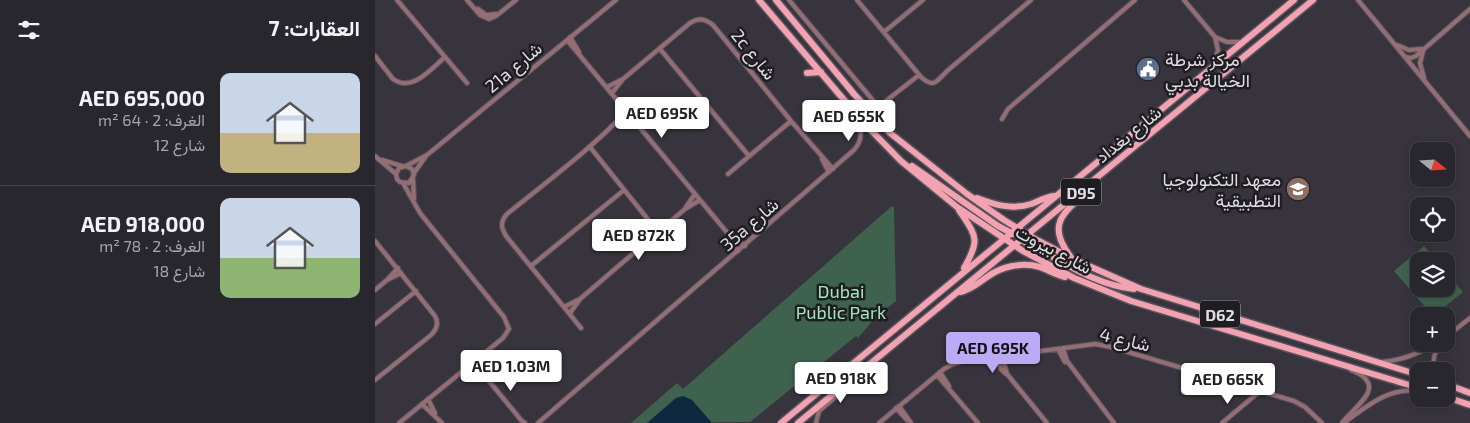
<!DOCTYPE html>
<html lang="ar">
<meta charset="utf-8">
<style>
body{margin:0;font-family:"Exo 2",Vazirmatn,sans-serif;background:#312f36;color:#f1f3f6;direction:rtl;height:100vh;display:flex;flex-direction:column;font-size:19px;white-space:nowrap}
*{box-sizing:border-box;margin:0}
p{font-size:16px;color:#a5a5aa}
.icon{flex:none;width:28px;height:28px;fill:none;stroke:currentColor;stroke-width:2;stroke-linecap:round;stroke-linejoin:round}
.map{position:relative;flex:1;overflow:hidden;direction:ltr}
.panel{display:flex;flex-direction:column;background:#29272e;width:375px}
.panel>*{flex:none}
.needle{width:32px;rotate:108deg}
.buttons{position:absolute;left:1035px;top:142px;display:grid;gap:10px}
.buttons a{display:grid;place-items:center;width:45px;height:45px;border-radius:10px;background:#29272e;box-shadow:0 2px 8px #0003,0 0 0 1px #45444a;font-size:25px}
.price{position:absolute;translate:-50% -42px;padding:0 11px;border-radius:5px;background:#fff;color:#222;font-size:16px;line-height:32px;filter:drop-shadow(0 1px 2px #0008)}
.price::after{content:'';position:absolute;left:50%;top:30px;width:15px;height:11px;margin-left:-8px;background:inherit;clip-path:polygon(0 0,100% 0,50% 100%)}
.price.current{background:#bbaaf6;color:#111}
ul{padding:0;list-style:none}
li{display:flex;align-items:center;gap:15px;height:125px;padding:0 15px}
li+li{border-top:1px solid #45444a}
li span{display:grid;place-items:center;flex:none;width:140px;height:100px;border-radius:10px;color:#555}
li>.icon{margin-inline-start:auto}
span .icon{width:60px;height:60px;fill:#fffc;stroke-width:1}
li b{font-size:21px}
h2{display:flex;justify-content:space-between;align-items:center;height:60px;padding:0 15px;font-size:21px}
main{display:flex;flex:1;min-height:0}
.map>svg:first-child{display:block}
.green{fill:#3f624e}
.water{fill:#0e2840}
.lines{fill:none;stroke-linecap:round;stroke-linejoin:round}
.minor-casing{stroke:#55525b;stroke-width:6}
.primary-casing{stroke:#55525b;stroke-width:9}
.minor{stroke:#956d74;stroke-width:4}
.primary{stroke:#f3a2b1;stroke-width:6}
.labels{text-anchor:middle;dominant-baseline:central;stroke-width:5;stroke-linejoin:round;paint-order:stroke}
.shield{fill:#1e1d21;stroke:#a5a3a9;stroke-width:1}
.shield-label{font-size:16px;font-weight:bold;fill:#dfdde3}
.street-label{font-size:18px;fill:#dfdde3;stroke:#1e1d21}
.poi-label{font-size:18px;fill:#dfdde3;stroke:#1e1d21;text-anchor:start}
.park-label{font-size:18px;fill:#a4e6bf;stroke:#1e1d21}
</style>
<main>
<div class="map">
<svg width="1095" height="423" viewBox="0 0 1095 423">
<rect width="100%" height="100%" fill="#37343d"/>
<path class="green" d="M517 206 519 207 521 301 500 318 483 338 481 336 375 422 256 423 302 383 308 389Z
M1049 246 1062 261H1044V289H1071V273L1088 292 1058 316 1019 271Z"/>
<path class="water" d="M308 396 317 400 337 423H272L301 398Z"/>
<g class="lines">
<g class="minor-casing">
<path id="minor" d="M22 0 92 83
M92 0 105 15 114 19 121 16 141 0
M414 0 501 104H507L544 75
M482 0 546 77C559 89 562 81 572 71L656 0
M809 0 840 37 852 42H868
M983 0 1095 136
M103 9 111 15 121 14
M509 32 548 0
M195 37 204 52
M192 40 355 236 370 246
M1022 45 1034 50 1046 49
M285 49 374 156
M1048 51 1045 63 1049 78
M0 56 18 79
M1030 57 1036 58 1041 56 1095 9
M838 66 843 50 840 37
M17 78C36 94 56 69 70 57
M232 87 246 80
M237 93 248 79 315 23C324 17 330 19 338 25L416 121 458 169
M627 119 633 109 760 0
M242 124 257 117
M215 147 283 232
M0 156 21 174 22 179 25 182 34 183 39 175 37 169 31 166 24 168 21 174
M447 159 454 172
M7 160 27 166
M31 166 52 155 241 0
M39 173 51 156
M353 174 416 121
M38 179 39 199
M311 207 320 194
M356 238 363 251
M0 241 60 316C64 323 62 329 56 335L0 380
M156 266 249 190
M14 279 26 273
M0 290 12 280 23 268
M189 307 203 300
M195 313 205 299 310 209 325 200
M0 324 41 291
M206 328 131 236C126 227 125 222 132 214 173 181 216 149 252 111
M1071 337 1095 318
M688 348 692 361 739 423
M683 349 690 362
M627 356 632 374 672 423
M622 357 626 369 631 374
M100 361 110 376 146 420 150 423
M1006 362C1027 360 1041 355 1059 344
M96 365 109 375
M1061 371C1056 360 1059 352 1067 344
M565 372 574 386
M562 375 603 423
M53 399 60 413
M47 404 67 423
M524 406 536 423
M521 408 532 420
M970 422C991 407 1016 385 1044 392
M24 423 128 338 134 329 129 317 45 213 28 183
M163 423 479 150C489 139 486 129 481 116
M441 423 444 411 469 390
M504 423 569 369 578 364 589 361 720 344 736 347 919 401 930 407 947 423
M847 423 884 392
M967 423C979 406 1016 386 976 370"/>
</g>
<g class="primary-casing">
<path id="primary" d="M384 0 487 121 526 161 582 207 648 251 699 278 756 301 1044 388
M401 0 479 94 515 133 592 194 629 220 662 240 698 259 766 289 1044 375
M432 73 446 72
M537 166 623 226 638 234 653 235
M602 198C620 205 637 210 656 204 664 201 671 197 679 196
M584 210C601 236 606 239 589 268
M646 240C682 257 717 285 759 289
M695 256C669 222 692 210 717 188
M585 292C596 290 603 283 612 277 627 266 647 262 665 267 673 270 681 275 690 277
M1071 384 1095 393
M1071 397 1095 405
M406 423 919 0
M423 423 938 0"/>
</g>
<use href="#minor" class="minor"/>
<use href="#primary" class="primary"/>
</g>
<defs>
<g id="civic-disc" transform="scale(1.25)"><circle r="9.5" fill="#5c6f8a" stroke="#1e1d21"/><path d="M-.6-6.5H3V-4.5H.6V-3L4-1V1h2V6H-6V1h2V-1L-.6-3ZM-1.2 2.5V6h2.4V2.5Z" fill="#fff"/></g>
<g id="university-disc" transform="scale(1.25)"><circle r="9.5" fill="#8d6e63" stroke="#1e1d21"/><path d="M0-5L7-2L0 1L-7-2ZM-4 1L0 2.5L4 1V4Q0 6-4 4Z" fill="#fff"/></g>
</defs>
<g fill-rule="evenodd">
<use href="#civic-disc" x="773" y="69"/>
<use href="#university-disc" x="923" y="189"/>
</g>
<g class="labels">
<g class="shield">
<rect x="686" y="178.5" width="40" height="27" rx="4"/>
<rect x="825" y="300.5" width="40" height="27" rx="4"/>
</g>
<g class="shield-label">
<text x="706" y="192">D95</text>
<text x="845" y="314">D62</text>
</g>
<g class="street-label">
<text transform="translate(379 54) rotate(51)">2c شارع</text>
<text transform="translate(138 67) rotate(-40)">21a شارع</text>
<text transform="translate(753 134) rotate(-39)">شارع بغداد</text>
<text transform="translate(374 224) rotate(-41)">35a شارع</text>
<text transform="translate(679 249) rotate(28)">شارع بيروت</text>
<text transform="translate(750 339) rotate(13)">شارع 4</text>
</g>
<g class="poi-label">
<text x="790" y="59">مركز شرطة<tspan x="790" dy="21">الخيالة بدبي</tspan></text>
<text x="906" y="179" text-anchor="end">معهد التكنولوجيا<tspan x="906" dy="21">التطبيقية</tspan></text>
</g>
<g class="park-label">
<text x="466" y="291">Dubai<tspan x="466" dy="21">Public Park</tspan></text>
</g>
</g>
</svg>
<div class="buttons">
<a><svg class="needle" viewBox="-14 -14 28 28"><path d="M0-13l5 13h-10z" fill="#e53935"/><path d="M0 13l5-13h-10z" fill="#a5a5aa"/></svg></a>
<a><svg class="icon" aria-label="locate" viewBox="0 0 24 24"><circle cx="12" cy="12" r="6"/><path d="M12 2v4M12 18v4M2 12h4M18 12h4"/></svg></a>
<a><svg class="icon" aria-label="layers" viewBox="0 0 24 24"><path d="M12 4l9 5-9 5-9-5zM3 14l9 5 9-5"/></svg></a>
<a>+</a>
<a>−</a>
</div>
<b class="price" style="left:287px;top:139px">AED 695K</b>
<b class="price" style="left:474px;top:142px">AED 655K</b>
<b class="price" style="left:264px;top:261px">AED 872K</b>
<b class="price current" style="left:618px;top:374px">AED 695K</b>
<b class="price" style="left:136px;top:392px">AED 1.03M</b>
<b class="price" style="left:466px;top:404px">AED 918K</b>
<b class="price" style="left:853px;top:405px">AED 665K</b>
</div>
<section class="panel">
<h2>العقارات: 7<svg class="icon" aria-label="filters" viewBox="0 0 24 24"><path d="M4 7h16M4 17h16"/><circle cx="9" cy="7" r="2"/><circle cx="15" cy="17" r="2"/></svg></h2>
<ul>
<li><span style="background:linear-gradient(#c9d6e8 60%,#c2b280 0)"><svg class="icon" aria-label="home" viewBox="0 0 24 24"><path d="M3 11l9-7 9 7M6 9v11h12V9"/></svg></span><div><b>AED 695,000</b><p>الغرف: 2 · 64 m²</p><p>شارع 12</p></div></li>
<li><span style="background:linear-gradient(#c9d6e8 60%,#8fb573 0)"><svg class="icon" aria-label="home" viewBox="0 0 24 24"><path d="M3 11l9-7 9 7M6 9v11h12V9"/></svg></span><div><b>AED 918,000</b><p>الغرف: 2 · 78 m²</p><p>شارع 18</p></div></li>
</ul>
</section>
</main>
